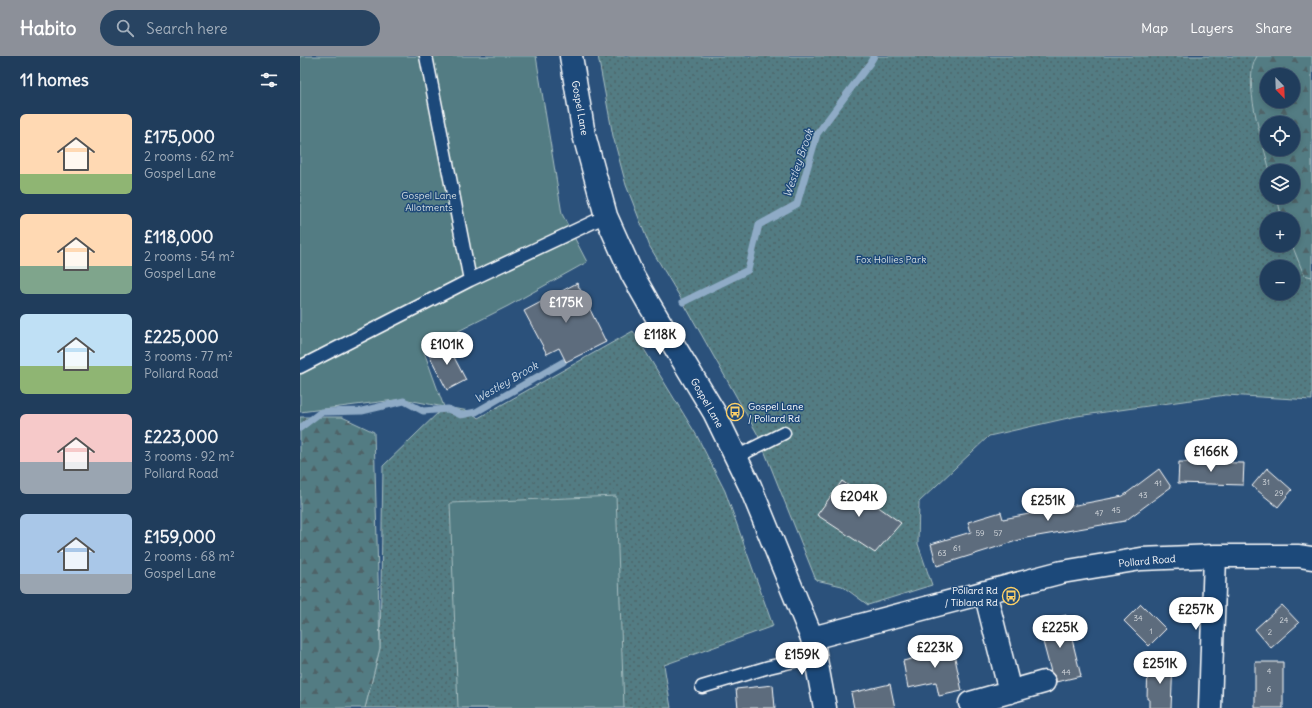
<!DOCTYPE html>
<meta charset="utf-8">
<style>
body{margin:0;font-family:Delius,sans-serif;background:#284462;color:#f1f3f6;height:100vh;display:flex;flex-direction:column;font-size:15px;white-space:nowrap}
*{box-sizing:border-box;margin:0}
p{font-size:13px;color:#a2aebb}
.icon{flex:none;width:22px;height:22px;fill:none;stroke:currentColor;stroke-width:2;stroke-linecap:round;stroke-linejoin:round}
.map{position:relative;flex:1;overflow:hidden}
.side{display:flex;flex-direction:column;background:#203d5c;width:300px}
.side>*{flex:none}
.needle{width:26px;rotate:157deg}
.tools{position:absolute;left:960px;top:12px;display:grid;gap:8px}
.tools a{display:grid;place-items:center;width:40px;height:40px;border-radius:50%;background:#203d5c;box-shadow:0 2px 6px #0003,0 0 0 1px #3d5672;font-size:20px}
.price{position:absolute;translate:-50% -34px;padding:0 9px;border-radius:14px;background:#fff;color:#222;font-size:13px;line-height:26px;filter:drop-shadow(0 1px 2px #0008)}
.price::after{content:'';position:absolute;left:50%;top:24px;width:12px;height:9px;margin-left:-6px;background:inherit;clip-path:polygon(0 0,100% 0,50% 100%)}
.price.on{background:#8c9099;color:#fff}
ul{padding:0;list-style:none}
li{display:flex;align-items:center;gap:12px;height:100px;padding:0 20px}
li span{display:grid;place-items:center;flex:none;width:112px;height:80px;border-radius:6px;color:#555}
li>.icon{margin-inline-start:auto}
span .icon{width:48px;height:48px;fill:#fffc;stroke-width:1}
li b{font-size:17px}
h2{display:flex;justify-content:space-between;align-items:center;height:48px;padding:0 20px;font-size:17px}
header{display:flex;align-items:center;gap:24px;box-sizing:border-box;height:56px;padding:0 20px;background:#8c9099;color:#fff}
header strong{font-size:19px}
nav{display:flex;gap:22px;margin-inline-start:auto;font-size:14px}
.search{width:280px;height:36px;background:#284462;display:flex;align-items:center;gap:10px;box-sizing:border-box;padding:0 14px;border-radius:22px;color:#a2aebb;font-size:15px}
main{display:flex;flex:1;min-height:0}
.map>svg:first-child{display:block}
.grass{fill:url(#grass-dots);stroke:#a8bec1;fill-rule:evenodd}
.forest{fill:url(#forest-firs);stroke:#a8bec1;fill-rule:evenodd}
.garden{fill:#527c83;stroke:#a8bec1}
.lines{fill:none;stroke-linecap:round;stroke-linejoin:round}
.stream{stroke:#8fabc6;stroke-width:7}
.building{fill:#5d6c7d;stroke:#fff}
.service-casing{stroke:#fff;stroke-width:15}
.minor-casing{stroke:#fff;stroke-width:25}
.tertiary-casing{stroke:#fff;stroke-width:25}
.service{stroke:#1f4a7a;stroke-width:12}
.minor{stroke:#1f4a7a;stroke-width:22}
.tertiary{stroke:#1f4a7a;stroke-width:22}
.labels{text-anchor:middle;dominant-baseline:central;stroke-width:3;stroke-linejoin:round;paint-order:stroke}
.number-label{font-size:8px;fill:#d6dade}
.street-label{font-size:10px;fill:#fff;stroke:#1f4a7a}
.park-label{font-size:10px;fill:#d4dee0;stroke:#1f4a7a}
.poi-label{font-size:10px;fill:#fff;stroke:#1f4a7a;text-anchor:start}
.water-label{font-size:11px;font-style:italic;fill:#d0dce7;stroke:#1f4a7a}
</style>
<header>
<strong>Habito</strong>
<div class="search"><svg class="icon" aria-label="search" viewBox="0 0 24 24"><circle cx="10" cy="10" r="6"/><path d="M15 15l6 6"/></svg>Search here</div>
<nav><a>Map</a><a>Layers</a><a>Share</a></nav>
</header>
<main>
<section class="side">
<h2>11 homes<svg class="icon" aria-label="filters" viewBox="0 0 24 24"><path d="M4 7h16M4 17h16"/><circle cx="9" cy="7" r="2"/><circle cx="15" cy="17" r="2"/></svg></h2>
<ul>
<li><span style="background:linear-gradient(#ffd9b3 75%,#8fb573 0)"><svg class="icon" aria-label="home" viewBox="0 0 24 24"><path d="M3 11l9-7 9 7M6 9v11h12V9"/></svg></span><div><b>£175,000</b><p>2 rooms · 62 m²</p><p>Gospel Lane</p></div></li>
<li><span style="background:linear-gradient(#ffd9b3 65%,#7fa58c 0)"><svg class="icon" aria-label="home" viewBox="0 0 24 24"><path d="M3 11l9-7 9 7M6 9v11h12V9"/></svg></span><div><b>£118,000</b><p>2 rooms · 54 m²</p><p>Gospel Lane</p></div></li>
<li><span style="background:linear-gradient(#bfe0f5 65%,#8fb573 0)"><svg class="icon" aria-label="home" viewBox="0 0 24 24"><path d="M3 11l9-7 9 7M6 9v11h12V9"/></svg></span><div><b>£225,000</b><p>3 rooms · 77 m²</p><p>Pollard Road</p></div></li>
<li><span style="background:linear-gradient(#f6c9c9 60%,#9aa5b1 0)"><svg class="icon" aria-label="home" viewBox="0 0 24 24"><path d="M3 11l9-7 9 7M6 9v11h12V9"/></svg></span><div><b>£223,000</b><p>3 rooms · 92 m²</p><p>Pollard Road</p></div></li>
<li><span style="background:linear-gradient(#a9c7e8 75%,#9aa5b1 0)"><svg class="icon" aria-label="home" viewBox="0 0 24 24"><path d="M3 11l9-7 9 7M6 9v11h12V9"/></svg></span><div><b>£159,000</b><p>2 rooms · 68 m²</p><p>Gospel Lane</p></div></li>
</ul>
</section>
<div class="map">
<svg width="1012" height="652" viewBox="0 0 1012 652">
<defs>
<pattern id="grass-dots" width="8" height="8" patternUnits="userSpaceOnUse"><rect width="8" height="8" fill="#527c83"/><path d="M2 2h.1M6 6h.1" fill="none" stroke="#4f6468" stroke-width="1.8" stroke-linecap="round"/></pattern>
<pattern id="forest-firs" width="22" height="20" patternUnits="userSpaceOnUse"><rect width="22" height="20" fill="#527c83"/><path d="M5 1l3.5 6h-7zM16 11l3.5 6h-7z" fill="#4f6468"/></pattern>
</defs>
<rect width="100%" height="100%" fill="#2b517b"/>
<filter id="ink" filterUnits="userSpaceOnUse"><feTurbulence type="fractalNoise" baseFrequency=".025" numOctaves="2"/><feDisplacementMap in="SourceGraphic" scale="8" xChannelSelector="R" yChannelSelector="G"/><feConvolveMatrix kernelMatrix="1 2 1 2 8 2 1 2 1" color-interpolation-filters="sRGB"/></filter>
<g filter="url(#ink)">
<path class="grass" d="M298 0H1012V344L926 339 777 360 689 380 619 446 618 488 632 529 568 549 542 530 516 524 458 379 383 246 350 191 326 129 313 80ZM967 19H993V45H967ZM967 67H993V93H967ZM967 115H993V141H967ZM967 163H993V189H967ZM967 211H993V237H967Z
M333 275 397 380 425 435 473 570 364 609 371 652H65L80 592 83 410 144 351 170 355 178 362Z"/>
<path class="forest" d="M957 0H1012V221L1004 219 992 189H993V163H982L977 141H993V115H970C963 87 941 24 957 0ZM967 19H993V45H967ZM967 67H993V93H967Z
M0 361H42L74 376 80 592 65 652H0Z"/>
<path class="garden" d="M0 0H236L262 158 287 206 208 250 123 293 144 351 103 343 0 356Z
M316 440 324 652H158L150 447Z"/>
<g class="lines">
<path class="stream" d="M383 246 448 214 459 169 497 148 517 78 570 7 574 0
M0 372 21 356 62 355 104 345 123 355 148 353 161 359 176 356 263 306"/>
</g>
<path class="building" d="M277 227 306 286 266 306 259 292 247 298 224 255Z
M146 286 166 324 147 334 127 295Z
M879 406 944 407 943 429 878 427Z
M967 412 992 434 978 451 952 430Z
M859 413 871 431 825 465 726 482 637 510 631 488 671 476 668 466 701 456 703 463 823 440Z
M542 425 601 467 575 497 517 459Z
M841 548 866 573 849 590 824 565Z
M982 549 999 567 971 592 955 573Z
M766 559 781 620 756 626V622L751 616 738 567Z
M651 583 662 635 639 640 636 626 608 632 603 605 631 598 629 588Z
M955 606H983V652H955Z
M848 607H873L871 652H849V643H847Z
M590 628 595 652H554L551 637Z
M473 629 475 652H438L436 633Z"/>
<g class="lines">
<g class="service-casing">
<path id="service" d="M126 0 170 224
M0 311 170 224 306 160
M436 401 484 377
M402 631 469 611 516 600"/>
</g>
<g class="minor-casing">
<path id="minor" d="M685 536 710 636
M512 582 762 516 841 503 915 500H999L1012 502
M670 647 744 626
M910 652 915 500"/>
</g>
<g class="tertiary-casing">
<path id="tertiary" d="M271 0 284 79 306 160 332 218 349 248 414 356 450 430 512 582 525 652"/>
</g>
<use href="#service" class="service"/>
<use href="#minor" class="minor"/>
<use href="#tertiary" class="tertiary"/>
</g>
</g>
<defs>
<g id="bus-ring" transform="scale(0.9)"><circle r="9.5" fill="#1f4a7a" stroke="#ffd166" stroke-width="1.5"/><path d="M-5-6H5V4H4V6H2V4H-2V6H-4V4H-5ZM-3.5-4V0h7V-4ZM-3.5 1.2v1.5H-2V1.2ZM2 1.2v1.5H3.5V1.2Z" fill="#ffd166"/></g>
</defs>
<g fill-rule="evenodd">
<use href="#bus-ring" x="435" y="356"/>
<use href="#bus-ring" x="711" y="540"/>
</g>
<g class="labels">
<g class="number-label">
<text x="966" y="426">31</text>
<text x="858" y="427">41</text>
<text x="979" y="437">29</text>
<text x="843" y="439">43</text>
<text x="816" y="454">45</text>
<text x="799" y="457">47</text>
<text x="680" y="477">59</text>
<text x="698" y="477">57</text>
<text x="657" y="492">61</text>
<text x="642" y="497">63</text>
<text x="838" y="562">34</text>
<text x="984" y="564">24</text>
<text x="851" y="575">1</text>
<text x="970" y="576">2</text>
<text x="969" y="615">4</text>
<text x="766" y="616">44</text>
<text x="969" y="633">6</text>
</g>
<g class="street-label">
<text transform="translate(280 52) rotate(80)">Gospel Lane</text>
<text transform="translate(407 347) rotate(60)">Gospel Lane</text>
<text transform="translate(847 505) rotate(-5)">Pollard Road</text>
</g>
<g class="park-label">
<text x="129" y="139">Gospel Lane<tspan x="129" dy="12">Allotments</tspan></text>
<text x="591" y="203">Fox Hollies Park</text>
</g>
<g class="poi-label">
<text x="448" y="350">Gospel Lane<tspan x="448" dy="12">/ Pollard Rd</tspan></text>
<text x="698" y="534" text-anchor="end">Pollard Rd<tspan x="698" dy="12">/ Tibland Rd</tspan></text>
</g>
<g class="water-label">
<text transform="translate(498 107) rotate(-71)">Westley Brook</text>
<text transform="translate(206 326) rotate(-30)">Westley Brook</text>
</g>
</g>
</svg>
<div class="tools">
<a><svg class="needle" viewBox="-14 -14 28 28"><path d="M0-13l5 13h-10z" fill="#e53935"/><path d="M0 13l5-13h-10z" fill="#a2aebb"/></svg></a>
<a><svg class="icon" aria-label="locate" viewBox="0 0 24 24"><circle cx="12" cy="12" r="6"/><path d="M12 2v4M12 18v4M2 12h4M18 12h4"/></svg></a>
<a><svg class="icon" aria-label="layers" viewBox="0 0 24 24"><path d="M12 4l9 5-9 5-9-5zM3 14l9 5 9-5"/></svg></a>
<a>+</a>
<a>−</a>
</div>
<b class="price on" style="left:266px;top:268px">£175K</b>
<b class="price" style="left:360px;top:300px">£118K</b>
<b class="price" style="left:147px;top:310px">£101K</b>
<b class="price" style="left:911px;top:417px">£166K</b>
<b class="price" style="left:559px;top:462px">£204K</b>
<b class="price" style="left:748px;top:466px">£251K</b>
<b class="price" style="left:896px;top:575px">£257K</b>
<b class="price" style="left:760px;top:593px">£225K</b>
<b class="price" style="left:635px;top:613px">£223K</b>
<b class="price" style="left:502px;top:620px">£159K</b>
<b class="price" style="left:860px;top:629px">£251K</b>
</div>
</main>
